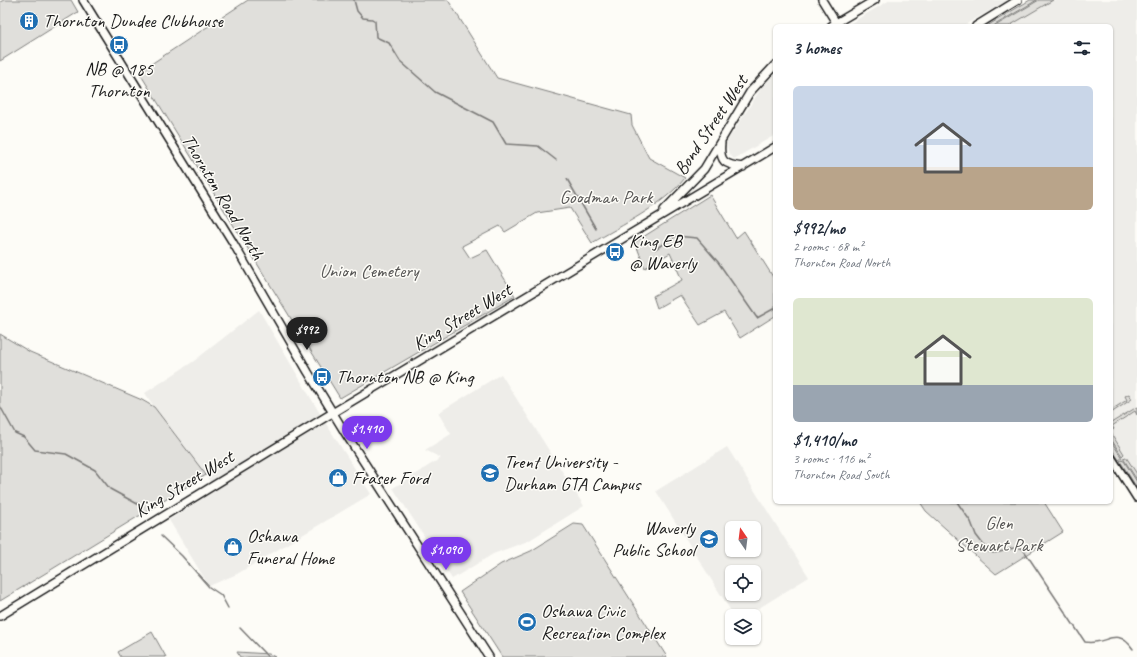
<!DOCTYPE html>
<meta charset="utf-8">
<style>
body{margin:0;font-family:Caveat,sans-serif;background:#f2f2f3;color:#1f2937;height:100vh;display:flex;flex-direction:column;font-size:15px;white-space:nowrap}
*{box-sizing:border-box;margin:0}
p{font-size:13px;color:#747a83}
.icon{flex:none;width:22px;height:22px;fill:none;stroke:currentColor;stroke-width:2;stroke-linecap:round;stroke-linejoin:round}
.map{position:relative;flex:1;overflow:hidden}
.sheet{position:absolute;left:773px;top:24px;width:340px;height:480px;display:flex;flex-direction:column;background:#fff;border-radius:6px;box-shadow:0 1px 3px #0004}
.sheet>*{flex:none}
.needle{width:26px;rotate:346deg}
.buttons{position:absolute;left:725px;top:521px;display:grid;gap:8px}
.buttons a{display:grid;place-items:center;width:36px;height:36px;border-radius:6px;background:#fff;box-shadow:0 1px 3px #0004;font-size:20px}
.price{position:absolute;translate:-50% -34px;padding:0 9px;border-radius:14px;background:#7c3aed;color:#fff;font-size:13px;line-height:26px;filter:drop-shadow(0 1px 2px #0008)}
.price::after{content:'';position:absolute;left:50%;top:24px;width:12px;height:9px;margin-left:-6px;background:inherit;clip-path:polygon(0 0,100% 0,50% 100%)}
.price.active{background:#222;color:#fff}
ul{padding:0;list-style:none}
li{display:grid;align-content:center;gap:8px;height:212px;padding:0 20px}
li span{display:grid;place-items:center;height:124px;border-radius:6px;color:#555}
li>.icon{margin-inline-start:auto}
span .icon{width:72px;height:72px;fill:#fffc;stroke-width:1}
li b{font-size:17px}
h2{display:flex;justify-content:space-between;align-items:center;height:48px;padding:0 20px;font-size:17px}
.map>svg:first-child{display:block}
.built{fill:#eeede9;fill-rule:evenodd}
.green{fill:#e0dfdb;stroke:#7e7e7c}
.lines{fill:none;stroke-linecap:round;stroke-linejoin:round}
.stream{stroke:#797876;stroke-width:1.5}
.major-casing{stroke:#1c1c1c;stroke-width:10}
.major{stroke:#fdfcf7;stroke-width:7}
.labels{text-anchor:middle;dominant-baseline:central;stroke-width:3;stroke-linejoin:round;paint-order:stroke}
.poi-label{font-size:19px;fill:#1c1c1c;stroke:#fdfcf7;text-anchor:start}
.street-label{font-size:19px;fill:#1c1c1c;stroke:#fdfcf7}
.park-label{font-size:19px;fill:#575655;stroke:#fdfcf7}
</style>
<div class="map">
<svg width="1137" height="657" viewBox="0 0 1137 657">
<rect width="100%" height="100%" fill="#fdfcf7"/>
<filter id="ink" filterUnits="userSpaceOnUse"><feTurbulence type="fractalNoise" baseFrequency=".025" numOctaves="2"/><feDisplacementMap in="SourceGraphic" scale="8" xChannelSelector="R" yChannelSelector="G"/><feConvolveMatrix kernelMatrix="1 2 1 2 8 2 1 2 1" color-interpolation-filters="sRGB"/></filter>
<g filter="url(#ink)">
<path class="built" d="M890 0H1008L963 26H850L849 24Z
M1031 0H1137V490L1111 449V26H987Z
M775 74V135L734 159 729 154 726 143 762 87Z
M259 310 325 422 371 494 237 574 209 586 169 520 215 491 206 475 154 407 145 393 194 361Z
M501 374 584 506 528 541 493 554 452 579 393 488 441 458 425 450 451 434 438 413Z
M727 447 809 577 746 616H734L656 491ZM732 528H754V550H732ZM732 572H754V594H732Z"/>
<path class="green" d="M4 0H71L78 12 0 61V2Z
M248 0H448L497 78 631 115 632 125 649 158 685 178C664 205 622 225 592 243L570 208 537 213 505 232 500 226 462 246 470 258 487 250 515 296 340 398 139 72Z
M1030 0H1037L993 26H987Z
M1039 0H1053L1009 26H995Z
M710 195 736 238 744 231 775 280V316L740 338 724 312 700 325 680 295 657 308 653 296 682 280 670 253 645 268 635 242Z
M0 334 30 352 142 400 154 407 206 475 0 601Z
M1129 394 1132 399 1111 413V410L1127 400 1125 396Z
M1137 407V415L1135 411 1112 426 1114 429 1111 431V423Z
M1111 433 1124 454 1122 456 1111 439Z
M1111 441 1122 458 1119 460 1111 448Z
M1126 457 1137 474V480L1123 458Z
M1121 460 1124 461 1137 482V488L1120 461Z
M920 502H1044L1063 532 996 574 926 511Z
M574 524 583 525 667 657H502L460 592 501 564 531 551Z
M152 632 166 657H121L118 652Z
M237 652 269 654 275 657H240Z"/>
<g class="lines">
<path class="stream" d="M354 0 357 11 363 18 372 19 375 21 376 37 389 43 400 61 435 92 493 122 506 144 538 146 556 160
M567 179 596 229
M655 249 676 236 697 238 718 262 757 318 775 308
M0 406 15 433 24 437 35 450 66 454 95 470 110 489 143 507
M957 502 971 522 976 535 989 552C1002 556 1011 544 1023 549L1085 642C1106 646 1116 625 1133 649
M161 536 182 556 209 587 221 595 228 608
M240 628 268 657"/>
<g class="major-casing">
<path id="major" d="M83 0 232 241 308 372 344 431 489 657
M822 0 838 26
M831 26 875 0
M976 26 1018 0
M721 143C719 162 725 165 743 167
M664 210 704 169 750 92 775 65
M1111 457 1137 498
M0 616 324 418 775 147"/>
</g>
<use href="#major" class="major"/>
</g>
</g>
<defs>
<g id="building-disc" transform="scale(1)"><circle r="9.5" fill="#1f6fb2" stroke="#fdfcf7"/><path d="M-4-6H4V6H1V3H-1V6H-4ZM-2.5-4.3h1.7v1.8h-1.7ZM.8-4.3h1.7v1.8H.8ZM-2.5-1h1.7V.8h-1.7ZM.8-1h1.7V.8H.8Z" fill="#fff"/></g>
<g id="bus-disc" transform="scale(1)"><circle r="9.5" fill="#1f6fb2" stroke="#fdfcf7"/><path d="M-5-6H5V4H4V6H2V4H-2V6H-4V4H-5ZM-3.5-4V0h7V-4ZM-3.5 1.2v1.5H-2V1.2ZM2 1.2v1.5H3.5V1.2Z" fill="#fff"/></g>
<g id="university-disc" transform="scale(1)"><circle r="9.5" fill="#1f6fb2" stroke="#fdfcf7"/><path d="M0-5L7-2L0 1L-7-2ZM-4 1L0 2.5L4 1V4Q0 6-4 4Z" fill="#fff"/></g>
<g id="shop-disc" transform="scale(1)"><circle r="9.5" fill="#1f6fb2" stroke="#fdfcf7"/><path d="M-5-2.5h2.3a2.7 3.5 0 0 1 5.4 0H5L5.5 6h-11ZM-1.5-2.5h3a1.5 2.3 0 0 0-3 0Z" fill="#fff"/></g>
<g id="school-disc" transform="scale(1)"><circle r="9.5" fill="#1f6fb2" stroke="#fdfcf7"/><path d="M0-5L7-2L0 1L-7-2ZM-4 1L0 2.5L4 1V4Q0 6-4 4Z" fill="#fff"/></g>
<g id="stadium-disc" transform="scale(1)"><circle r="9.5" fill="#1f6fb2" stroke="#fdfcf7"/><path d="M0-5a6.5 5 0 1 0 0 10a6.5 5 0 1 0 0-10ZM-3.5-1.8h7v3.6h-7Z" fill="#fff"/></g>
</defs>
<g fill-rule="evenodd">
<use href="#building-disc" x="29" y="21"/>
<use href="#bus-disc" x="119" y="45"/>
<use href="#bus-disc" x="615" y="252"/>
<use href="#bus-disc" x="322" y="377"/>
<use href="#university-disc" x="490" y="473"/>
<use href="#shop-disc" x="338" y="478"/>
<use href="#school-disc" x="709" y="539"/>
<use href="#shop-disc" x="233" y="547"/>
<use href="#stadium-disc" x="527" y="622"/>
</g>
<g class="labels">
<g class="poi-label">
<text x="43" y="21">Thornton Dundee Clubhouse</text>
<text x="119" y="69" text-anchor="middle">NB @ 185<tspan x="119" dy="22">Thornton</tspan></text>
<text x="629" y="241">King EB<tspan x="629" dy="22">@ Waverly</tspan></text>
<text x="336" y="377">Thornton NB @ King</text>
<text x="504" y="462">Trent University -<tspan x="504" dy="22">Durham GTA Campus</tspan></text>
<text x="352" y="478">Fraser Ford</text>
<text x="695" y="528" text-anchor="end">Waverly<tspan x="695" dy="22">Public School</tspan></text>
<text x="247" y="536">Oshawa<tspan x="247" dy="22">Funeral Home</tspan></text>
<text x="541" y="611">Oshawa Civic<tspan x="541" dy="22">Recreation Complex</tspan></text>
</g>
<g class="street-label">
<text transform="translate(711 125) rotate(-56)">Bond Street West</text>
<text transform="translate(223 197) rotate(59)">Thornton Road North</text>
<text transform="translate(462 317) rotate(-31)">King Street West</text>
<text transform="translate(184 484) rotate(-31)">King Street West</text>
</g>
<g class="park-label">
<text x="606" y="197">Goodman Park</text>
<text x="369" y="271">Union Cemetery</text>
<text x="999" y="523">Glen<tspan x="999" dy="22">Stewart Park</tspan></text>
</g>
</g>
</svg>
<div class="buttons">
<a><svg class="needle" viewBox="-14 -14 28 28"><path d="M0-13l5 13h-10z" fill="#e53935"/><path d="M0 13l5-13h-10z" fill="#747a83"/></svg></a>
<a><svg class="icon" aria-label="locate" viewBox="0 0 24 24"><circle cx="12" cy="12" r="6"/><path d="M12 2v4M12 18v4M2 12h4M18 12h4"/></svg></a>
<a><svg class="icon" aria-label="layers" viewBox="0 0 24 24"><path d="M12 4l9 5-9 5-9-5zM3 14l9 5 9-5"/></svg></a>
</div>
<b class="price active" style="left:307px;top:351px">$992</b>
<b class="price" style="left:367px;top:450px">$1,410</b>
<b class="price" style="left:446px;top:571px">$1,090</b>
<section class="sheet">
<h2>3 homes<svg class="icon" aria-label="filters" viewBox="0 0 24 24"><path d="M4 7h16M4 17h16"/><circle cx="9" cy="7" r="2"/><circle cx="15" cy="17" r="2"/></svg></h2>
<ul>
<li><span style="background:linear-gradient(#c9d6e8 65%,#b9a48a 0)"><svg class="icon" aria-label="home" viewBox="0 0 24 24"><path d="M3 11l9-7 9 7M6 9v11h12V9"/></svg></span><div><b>$992/mo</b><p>2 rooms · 68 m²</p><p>Thornton Road North</p></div></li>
<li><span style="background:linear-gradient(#dfe7d0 70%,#9aa5b1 0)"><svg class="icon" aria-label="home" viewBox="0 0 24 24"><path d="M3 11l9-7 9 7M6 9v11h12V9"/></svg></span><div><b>$1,410/mo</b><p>3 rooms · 116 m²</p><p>Thornton Road South</p></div></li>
</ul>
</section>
</div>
